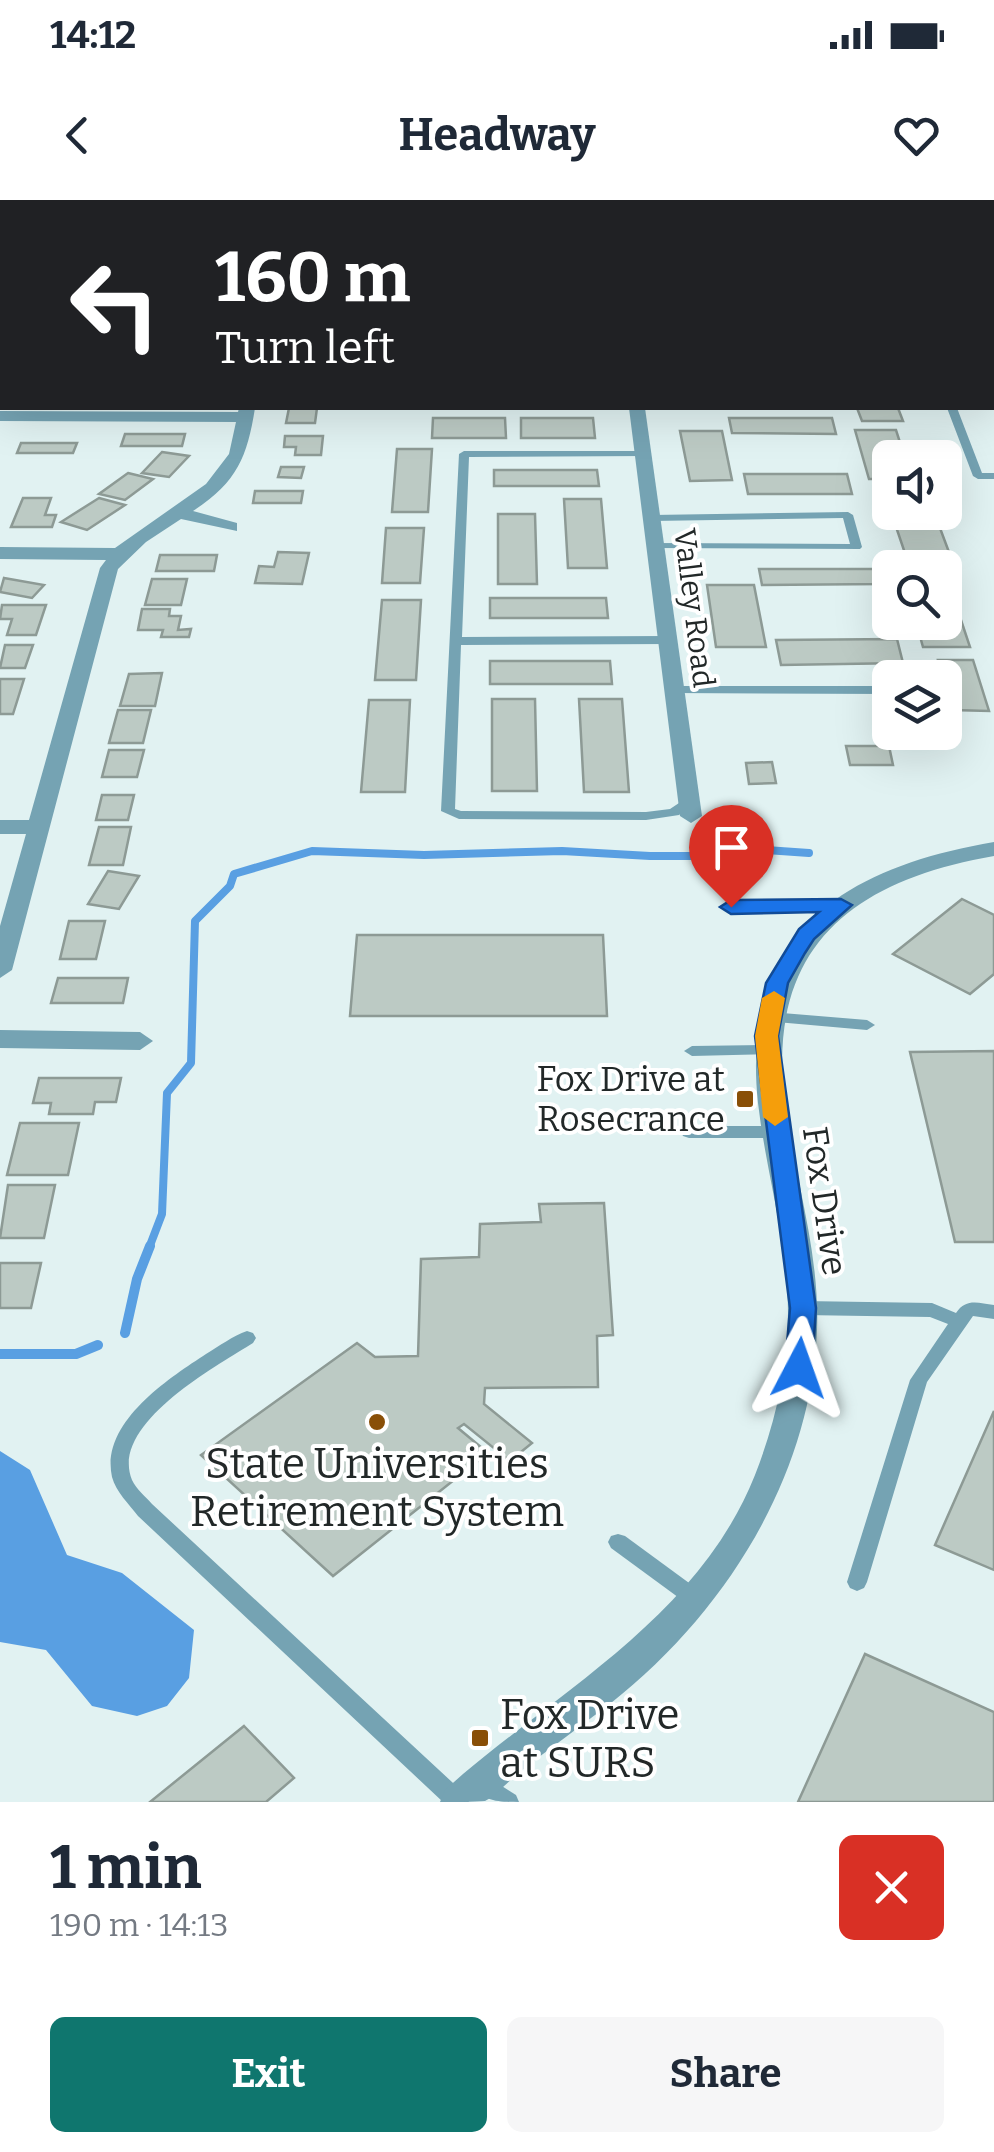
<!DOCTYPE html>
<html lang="en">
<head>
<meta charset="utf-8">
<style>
	:root { --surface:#fff; --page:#f6f6f7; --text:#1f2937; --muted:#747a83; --accent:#0f766e }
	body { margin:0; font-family:Bitter,serif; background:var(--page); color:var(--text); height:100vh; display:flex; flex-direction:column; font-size:38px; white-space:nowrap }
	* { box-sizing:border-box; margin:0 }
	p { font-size:32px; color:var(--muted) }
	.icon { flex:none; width:55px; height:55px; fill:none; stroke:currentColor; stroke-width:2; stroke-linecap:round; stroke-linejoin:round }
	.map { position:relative; height:1602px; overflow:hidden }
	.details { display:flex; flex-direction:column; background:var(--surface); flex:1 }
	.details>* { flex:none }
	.top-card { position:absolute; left:0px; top:0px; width:995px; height:210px; box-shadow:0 10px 40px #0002; background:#202124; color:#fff; overflow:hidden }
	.controls { position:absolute; left:872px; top:240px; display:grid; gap:20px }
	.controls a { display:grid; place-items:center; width:90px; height:90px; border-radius:15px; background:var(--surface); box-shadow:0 10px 40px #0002; font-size:50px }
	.pin { position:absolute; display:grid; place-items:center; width:85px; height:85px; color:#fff; margin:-102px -42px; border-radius:50% 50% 50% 0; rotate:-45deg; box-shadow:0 0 10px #0007 }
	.pin .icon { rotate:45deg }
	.me { position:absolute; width:110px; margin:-55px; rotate:4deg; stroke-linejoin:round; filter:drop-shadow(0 0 8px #0008) }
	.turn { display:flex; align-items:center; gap:35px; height:210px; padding:0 50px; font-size:45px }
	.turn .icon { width:130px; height:130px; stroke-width:2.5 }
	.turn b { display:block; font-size:70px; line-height:85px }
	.round { display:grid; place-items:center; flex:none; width:105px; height:105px; border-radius:15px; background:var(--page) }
	.head { display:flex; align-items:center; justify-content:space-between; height:170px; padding:0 50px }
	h1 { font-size:60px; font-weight:700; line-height:75px }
	.cta { display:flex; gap:20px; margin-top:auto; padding:20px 50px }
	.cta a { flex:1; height:115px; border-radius:15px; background:var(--accent); color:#fff; font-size:40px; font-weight:700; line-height:115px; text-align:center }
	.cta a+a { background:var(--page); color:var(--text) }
	.status { display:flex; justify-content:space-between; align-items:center; height:70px; padding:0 50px; background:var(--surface); direction:ltr }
	.status svg { height:28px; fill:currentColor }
	header { display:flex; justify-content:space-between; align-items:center; height:130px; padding:0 50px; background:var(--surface); font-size:45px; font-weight:700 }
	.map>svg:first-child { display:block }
</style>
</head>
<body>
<div class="status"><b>14:12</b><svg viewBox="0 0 49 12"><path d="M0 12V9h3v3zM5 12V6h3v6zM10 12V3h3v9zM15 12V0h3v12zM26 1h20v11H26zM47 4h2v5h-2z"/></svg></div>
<header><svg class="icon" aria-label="back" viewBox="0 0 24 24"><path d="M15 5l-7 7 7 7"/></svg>Headway<svg class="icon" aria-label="heart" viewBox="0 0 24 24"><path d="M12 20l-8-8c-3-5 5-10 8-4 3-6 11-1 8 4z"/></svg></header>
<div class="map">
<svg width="994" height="1602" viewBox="0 0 994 1602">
	<rect width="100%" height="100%" fill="#e1f2f2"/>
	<!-- green -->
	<path fill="#a4e29f" d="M 107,0 L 687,0 L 688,2 L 106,2 Z"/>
	<!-- water -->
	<path fill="#599fe2" d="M 0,1251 L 30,1270 L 67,1355 L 122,1373 L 194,1430 L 189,1478 L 167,1506 L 137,1516 L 92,1506 L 46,1450 L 0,1442 Z"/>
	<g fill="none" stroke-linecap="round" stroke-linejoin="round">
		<!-- stream-far1 -->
		<path stroke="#599fe2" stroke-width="8" d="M 149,1048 L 162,1014 L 167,893 L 191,863 L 195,721 L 230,686 L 234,674 L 312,651 L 424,655 L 562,651 L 650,656 L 735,656 L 766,650 L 809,653"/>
		<!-- stream -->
		<g stroke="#599fe2" stroke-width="10">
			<path d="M 125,1133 L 137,1079 L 150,1046"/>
			<path d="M 0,1154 L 76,1154 L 98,1145"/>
		</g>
	</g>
	<!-- building -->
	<g fill="#bccac4" stroke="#8d9a95" stroke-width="2.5">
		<path d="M 850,0 L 944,0 L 945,2 L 851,2 Z"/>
		<path d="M 289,208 L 317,208 L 315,223 L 286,223 Z"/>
		<path d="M 857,208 L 898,208 L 903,221 L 862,221 Z"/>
		<path d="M 433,218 L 505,218 L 506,238 L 432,238 Z"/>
		<path d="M 521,218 L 593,218 L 595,238 L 521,238 Z"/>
		<path d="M 729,218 L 832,218 L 836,234 L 732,233 Z"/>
		<path d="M 855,230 L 896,230 L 905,258 L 890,258 L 890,279 L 869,279 Z"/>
		<path d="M 680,231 L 722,231 L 732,280 L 690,281 Z"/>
		<path d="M 125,234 L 185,234 L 182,246 L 121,246 Z"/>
		<path d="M 285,236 L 323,236 L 321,255 L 295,255 L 296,247 L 284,247 Z"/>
		<path d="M 21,243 L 77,243 L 73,253 L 17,253 Z"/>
		<path d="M 397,249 L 432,249 L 428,312 L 392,312 Z"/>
		<path d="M 162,252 L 189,256 L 169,277 L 142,273 Z"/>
		<path d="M 281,267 L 304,267 L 301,278 L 278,277 Z"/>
		<path d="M 494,270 L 597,270 L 599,286 L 494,286 Z"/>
		<path d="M 128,273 L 153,279 L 125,300 L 99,294 Z"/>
		<path d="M 744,274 L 847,274 L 852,294 L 748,294 Z"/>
		<path d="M 255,291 L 303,291 L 301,303 L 253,303 Z"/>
		<path d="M 23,298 L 51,298 L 45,315 L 56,315 L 52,327 L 11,327 Z"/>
		<path d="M 99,298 L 125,305 L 87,330 L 61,322 Z"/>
		<path d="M 564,299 L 601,299 L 607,368 L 568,368 Z"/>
		<path d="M 891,312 L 934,312 L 956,371 L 910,368 Z"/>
		<path d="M 498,314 L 535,314 L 537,384 L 498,384 Z"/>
		<path d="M 386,328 L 424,328 L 420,383 L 382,383 Z"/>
		<path d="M 278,352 L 309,353 L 302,384 L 255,383 L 259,366 L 274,367 Z"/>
		<path d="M 160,355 L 217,355 L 214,371 L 156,371 Z"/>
		<path d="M 759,369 L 878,369 L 882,384 L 762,385 Z"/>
		<path d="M 4,378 L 44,385 L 32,398 L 0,392 Z"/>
		<path d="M 152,379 L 187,379 L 181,405 L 145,405 Z"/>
		<path d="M 945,384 L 949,384 L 970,447 L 923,447 L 916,422 L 945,422 Z"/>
		<path d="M 707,385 L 754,385 L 766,447 L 716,447 Z"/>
		<path d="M 490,398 L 606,398 L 608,418 L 490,418 Z"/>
		<path d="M 382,400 L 421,400 L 416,480 L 375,480 Z"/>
		<path d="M 2,405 L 46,405 L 36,435 L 7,435 L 12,419 L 0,419 Z"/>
		<path d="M 142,409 L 170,409 L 169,416 L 181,416 L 178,430 L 191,429 L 189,437 L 161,437 L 163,430 L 138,430 Z"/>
		<path d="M 897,439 L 903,463 L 781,465 L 776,440 Z"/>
		<path d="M 5,445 L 33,445 L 25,468 L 0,468 Z"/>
		<path d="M 938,460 L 973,460 L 989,511 L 952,510 Z"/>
		<path d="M 490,461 L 610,461 L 612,484 L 490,484 Z"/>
		<path d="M 162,473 L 155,506 L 120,506 L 129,474 Z"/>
		<path d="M 0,479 L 24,479 L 13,514 L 0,514 Z"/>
		<path d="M 492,499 L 535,499 L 537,591 L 492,591 Z"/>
		<path d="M 579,499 L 622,499 L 629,592 L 584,592 Z"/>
		<path d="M 369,500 L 410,500 L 405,592 L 361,592 Z"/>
		<path d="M 118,510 L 151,510 L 143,543 L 109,543 Z"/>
		<path d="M 846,546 L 889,546 L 893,565 L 850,565 Z"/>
		<path d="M 109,550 L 144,550 L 137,577 L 102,577 Z"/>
		<path d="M 772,562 L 776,583 L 749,584 L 746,563 Z"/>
		<path d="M 102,595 L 134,595 L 128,620 L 96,620 Z"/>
		<path d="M 99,627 L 131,627 L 123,665 L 89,665 Z"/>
		<path d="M 108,671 L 139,676 L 119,709 L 88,704 Z"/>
		<path d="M 962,699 L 994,715 L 994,774 L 970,794 L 893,754 Z"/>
		<path d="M 69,721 L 105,721 L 96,759 L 60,759 Z"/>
		<path d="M 357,735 L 603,735 L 607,816 L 350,816 Z"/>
		<path d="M 58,778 L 128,778 L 123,803 L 51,803 Z"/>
		<path d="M 994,851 L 994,1042 L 955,1042 L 910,852 Z"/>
		<path d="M 39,878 L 121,878 L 116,902 L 95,902 L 93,914 L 49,914 L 51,903 L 33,903 Z"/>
		<path d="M 20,923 L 79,923 L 68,975 L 7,975 Z"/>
		<path d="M 8,985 L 55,985 L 44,1038 L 0,1038 Z"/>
		<path d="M 604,1003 L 613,1135 L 597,1136 L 598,1187 L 485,1188 L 484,1204 L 532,1243 L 510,1261 L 464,1224 L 458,1228 L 488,1253 L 333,1376 L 201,1255 L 357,1143 L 375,1157 L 418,1156 L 421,1059 L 479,1057 L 480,1024 L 541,1022 L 539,1004 Z"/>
		<path d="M 0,1063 L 41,1063 L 31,1108 L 0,1108 Z"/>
		<path d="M 994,1211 L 994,1370 L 935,1345 Z"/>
		<path d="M 865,1454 L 994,1512 L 994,1602 L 798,1602 Z"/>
		<path d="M 244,1526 L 294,1578 L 266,1602 L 150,1602 Z"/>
	</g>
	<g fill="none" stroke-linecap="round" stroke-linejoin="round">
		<!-- service -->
		<g fill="#75a3b3" fill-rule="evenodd">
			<path d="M 843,0 L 851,0 L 852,2 L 844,2 Z"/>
			<path d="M 964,0 L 972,0 L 973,2 L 965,2 Z"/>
			<path d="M 992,116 L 994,117 L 994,125 L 992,124 Z"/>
			<rect x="992" y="142" width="2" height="6"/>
			<path d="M 947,208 L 957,208 L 982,273 L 994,273 L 994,279 L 978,279 L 973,276 Z"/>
			<path d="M 643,251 L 647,252 L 647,256 L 469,257 L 462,437 L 668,436 L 674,440 L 668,444 L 461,445 L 455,609 L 461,611 L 646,612 L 670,609 L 688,597 L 695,601 L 679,615 L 646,620 L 459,619 L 441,611 L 459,254 L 464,251 Z"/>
			<path d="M 848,312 L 853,315 L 862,347 L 860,349 L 656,348 L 650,345 L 652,343 L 850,344 L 843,318 L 652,321 L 647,318 L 652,315 Z"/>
			<path d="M 675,486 L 890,486 L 890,494 L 671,493 L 671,487 Z"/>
			<path d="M 841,701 L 846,702 L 848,705 L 846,708 L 731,711 L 724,707 L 731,703 Z"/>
			<path d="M 770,812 L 867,820 L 875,825 L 867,830 L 765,821 L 762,817 Z"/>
			<path d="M 768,845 L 773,846 L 776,850 L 773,854 L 692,856 L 684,851 L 692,846 Z"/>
			<path d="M 689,926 L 777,926 L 783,928 L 785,932 L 783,936 L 777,938 L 689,938 L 683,936 L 681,932 L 683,928 Z"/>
			<path d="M 803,1101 L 932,1103 L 956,1113 C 966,1098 978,1103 994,1105 L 994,1119 L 973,1116 L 927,1182 L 867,1382 L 864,1388 L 857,1391 L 850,1388 L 847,1382 L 910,1180 L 948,1124 L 930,1117 L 803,1115 L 797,1113 L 794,1108 L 797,1103 Z"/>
			<path d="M 247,1131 L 253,1133 L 256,1138 L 253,1143 C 217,1166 109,1224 132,1280 C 136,1289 146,1297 152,1304 L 466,1595 L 469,1602 L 443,1602 L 138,1316 C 129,1304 116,1292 112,1277 C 100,1223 168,1179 206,1154 C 219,1146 233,1136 247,1131 Z"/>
			<path d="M 618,1334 L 625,1336 L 700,1391 L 703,1397 L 700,1403 L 693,1406 L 686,1403 L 611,1348 L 608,1342 L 611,1336 Z"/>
			<path d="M 483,1574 L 516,1595 L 519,1602 C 500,1602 481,1602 472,1584 L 475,1577 Z"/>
		</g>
		<!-- minor -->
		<g fill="#75a3b3" fill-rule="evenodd">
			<path d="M 699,0 L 713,0 L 714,2 L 700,2 Z"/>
			<path d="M 239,208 L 255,208 C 247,258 237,282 193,311 L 237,323 L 237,331 L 181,319 L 146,342 L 118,369 L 12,770 L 0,778 L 0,726 L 26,634 L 0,634 L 0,620 L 29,620 L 100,368 L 106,360 L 0,359 L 0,347 L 115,348 L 206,284 L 229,254 L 236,222 L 0,221 L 0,211 L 238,212 Z"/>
			<path d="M 629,208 L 645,208 L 702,616 L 691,623 L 680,616 Z"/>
			<path d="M 0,830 L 140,832 L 153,841 L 140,850 L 0,848 Z"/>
		</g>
		<!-- tertiary -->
		<path fill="#75a3b3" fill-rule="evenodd" d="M 994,642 L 994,656 C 850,681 765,749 785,905 C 795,979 820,1053 817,1130 C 811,1277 725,1413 611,1503 C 581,1526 550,1548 520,1572 C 509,1580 497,1595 485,1601 C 474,1602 452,1602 440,1602 L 445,1590 L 463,1574 C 569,1485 701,1411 755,1275 C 775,1224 788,1168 788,1113 C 788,1042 766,973 758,903 C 740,734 842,668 994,642 Z"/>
		<!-- secondary -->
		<g fill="#307d96" fill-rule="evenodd">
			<rect x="0" y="66" width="2" height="8"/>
			<rect x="992" y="69" width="2" height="8"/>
		</g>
	</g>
	<!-- route -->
	<path fill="#1a73e8" stroke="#114b97" stroke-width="2.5" d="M 841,699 L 852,705 L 814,739 L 805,753 L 788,783 L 778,836 L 816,1108 L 812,1168 L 808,1176 L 799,1179 L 789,1176 L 785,1168 L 790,1108 L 755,836 L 766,783 L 799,729 L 819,712 L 731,714 L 720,707 L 731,700 Z"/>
	<!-- slow -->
	<path fill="#f59e0b" d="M 774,791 L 785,798 L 778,836 L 788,917 L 775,926 L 763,917 L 755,836 L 762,798 Z"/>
	<!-- markers -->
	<g fill="#894f07" stroke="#fff" stroke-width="4">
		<rect x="735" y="889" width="20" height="20" rx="5"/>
		<circle cx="377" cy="1222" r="10"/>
		<rect x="470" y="1528" width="20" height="20" rx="5"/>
	</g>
	<g text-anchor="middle" stroke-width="8" stroke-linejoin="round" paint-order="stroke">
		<!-- far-street labels -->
		<g font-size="30" fill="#222828" stroke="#fff">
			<text transform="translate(694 408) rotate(83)" y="10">Valley Road</text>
		</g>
		<!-- poi labels -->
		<g font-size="35" fill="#222828" stroke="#fff" text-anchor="end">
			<text x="725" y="891">Fox Drive at<tspan x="725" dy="40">Rosecrance</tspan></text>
		</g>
		<!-- street labels -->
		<g font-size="35" fill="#222828" stroke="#fff">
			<text transform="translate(825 1001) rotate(82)" y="12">Fox Drive</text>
		</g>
		<!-- near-poi labels -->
		<g font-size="42" fill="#222828" stroke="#fff">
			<text x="377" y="1278">State Universities<tspan x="377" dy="48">Retirement System</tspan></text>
			<text x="500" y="1529" text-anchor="start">Fox Drive<tspan x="500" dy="48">at SURS</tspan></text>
		</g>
	</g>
</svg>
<div class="controls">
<a><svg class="icon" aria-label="sound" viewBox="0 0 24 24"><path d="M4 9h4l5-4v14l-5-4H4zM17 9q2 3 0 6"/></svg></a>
<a><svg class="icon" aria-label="search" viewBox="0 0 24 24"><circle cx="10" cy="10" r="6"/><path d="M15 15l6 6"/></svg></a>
<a><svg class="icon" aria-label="layers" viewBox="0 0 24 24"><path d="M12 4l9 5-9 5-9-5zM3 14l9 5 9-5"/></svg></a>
</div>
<div class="pin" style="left:731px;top:707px;background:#d93025"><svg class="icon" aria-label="arrive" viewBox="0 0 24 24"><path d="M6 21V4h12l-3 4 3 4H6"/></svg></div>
<svg class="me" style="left:799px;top:1168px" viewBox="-20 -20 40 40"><path d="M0-17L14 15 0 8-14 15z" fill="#1a73e8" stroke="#fff" stroke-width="4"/></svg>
<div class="top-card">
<div class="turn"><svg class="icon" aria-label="left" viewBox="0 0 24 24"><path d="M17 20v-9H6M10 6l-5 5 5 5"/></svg><div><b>160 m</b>Turn left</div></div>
</div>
</div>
<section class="details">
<div class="head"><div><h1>1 min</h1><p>190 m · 14:13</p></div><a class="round" style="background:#d93025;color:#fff"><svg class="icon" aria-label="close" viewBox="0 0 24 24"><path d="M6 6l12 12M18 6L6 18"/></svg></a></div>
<div class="cta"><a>Exit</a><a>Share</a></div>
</section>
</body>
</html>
